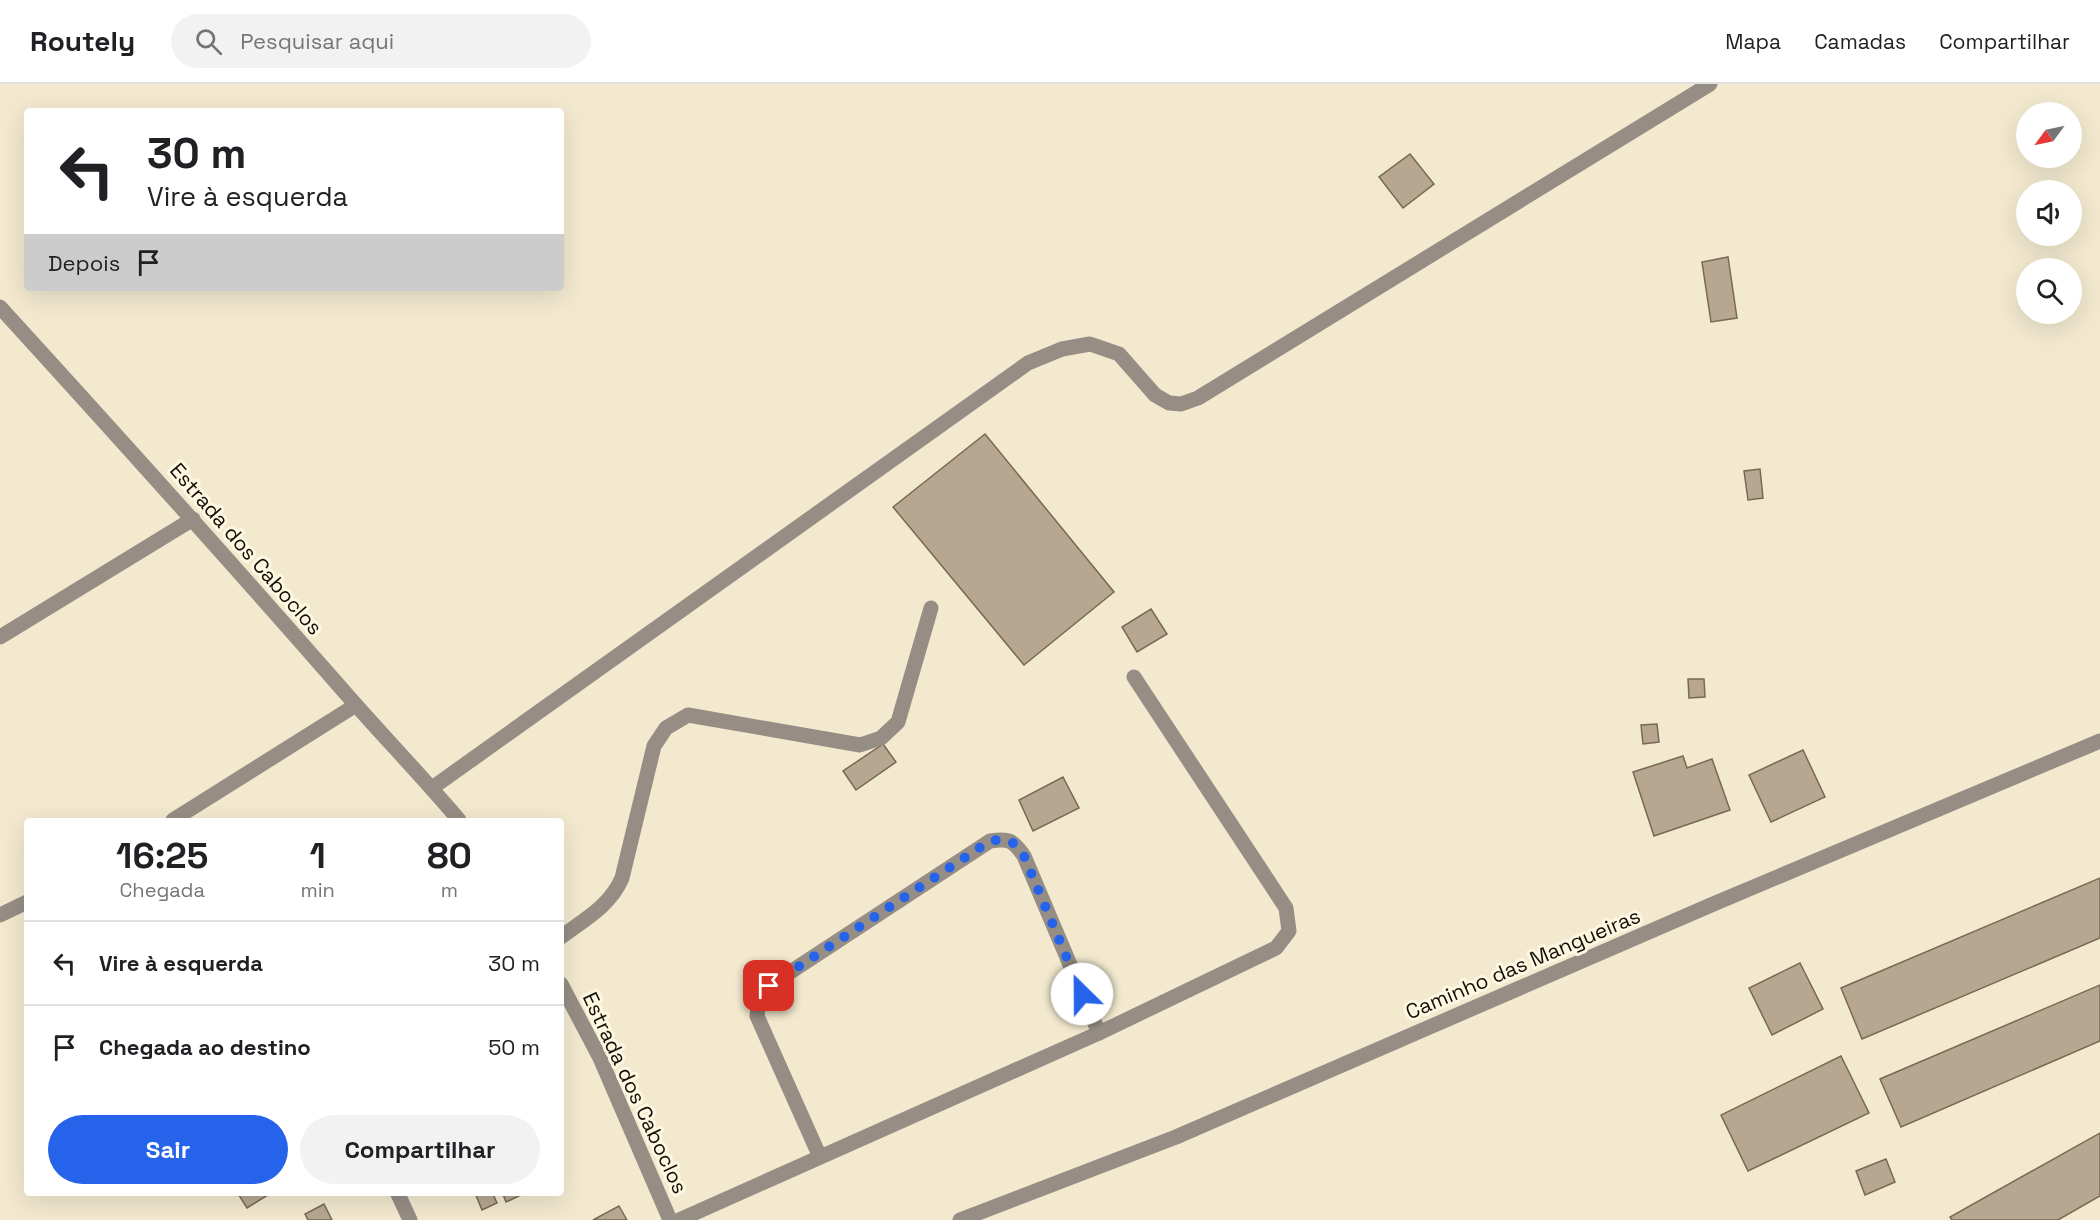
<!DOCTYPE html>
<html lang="pt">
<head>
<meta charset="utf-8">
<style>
	:root { --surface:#fff; --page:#f2f2f2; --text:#202124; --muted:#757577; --line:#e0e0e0; --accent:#2563eb }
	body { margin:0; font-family:"Space Grotesk",sans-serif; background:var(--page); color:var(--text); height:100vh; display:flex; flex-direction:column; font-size:22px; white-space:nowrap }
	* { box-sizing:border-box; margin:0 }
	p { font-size:20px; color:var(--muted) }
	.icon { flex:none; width:33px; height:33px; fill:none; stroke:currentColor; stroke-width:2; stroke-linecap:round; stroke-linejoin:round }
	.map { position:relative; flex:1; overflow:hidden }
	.drawer { position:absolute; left:24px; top:734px; width:540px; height:378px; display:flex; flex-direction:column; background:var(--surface); border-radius:6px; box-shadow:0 6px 24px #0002 }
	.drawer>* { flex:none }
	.banner { position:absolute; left:24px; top:24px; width:540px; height:183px; border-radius:6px; box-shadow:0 6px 24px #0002; background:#fff; color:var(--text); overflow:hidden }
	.needle { width:39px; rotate:237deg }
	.buttons { position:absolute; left:2016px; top:18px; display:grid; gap:12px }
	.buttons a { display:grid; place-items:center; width:66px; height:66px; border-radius:50%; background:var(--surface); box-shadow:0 6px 24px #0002; font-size:30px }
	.pin { position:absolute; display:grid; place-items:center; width:51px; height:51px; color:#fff; margin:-26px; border-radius:12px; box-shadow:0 3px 9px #0006 }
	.me { position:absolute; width:66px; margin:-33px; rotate:337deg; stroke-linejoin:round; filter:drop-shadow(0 0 4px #0008) }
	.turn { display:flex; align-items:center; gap:21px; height:126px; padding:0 24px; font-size:27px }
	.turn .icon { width:78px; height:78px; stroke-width:2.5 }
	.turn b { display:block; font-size:42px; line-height:51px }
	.then { display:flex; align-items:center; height:57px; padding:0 24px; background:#0003; gap:12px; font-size:22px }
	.eta { display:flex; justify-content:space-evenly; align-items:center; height:102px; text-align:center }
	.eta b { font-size:36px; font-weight:800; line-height:42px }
	.button { display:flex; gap:12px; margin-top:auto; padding:12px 24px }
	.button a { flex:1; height:69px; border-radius:36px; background:var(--accent); color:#fff; font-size:24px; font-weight:800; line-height:69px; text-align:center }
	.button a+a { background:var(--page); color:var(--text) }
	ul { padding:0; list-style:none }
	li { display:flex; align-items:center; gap:18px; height:84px; padding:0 24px; border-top:2px solid var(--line) }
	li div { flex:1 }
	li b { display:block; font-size:22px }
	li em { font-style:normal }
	header { display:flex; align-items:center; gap:36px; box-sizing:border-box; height:84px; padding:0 30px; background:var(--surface); border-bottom:2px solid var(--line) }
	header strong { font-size:28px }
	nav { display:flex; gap:33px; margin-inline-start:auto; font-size:21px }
	.search { width:420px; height:54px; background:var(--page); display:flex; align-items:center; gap:15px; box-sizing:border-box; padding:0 21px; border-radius:33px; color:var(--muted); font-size:22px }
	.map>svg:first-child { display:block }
</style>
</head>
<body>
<header>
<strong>Routely</strong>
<div class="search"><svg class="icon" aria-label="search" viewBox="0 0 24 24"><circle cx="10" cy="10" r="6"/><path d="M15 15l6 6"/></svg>Pesquisar aqui</div>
<nav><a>Mapa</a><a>Camadas</a><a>Compartilhar</a></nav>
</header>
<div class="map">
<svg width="2100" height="1136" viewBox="0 0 2100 1136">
	<rect width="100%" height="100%" fill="#f2e9cf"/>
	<!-- building -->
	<g fill="#b7a791" stroke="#776954" stroke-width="1.5">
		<path d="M 1410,70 L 1434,100 L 1403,124 L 1379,93 Z"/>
		<path d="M 1728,173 L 1737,234 L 1711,238 L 1702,178 Z"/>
		<path d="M 985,350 L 1114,508 L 1024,581 L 893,423 Z"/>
		<path d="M 1760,385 L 1763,414 L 1748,416 L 1744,387 Z"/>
		<path d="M 1151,525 L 1167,550 L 1137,568 L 1122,543 Z"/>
		<path d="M 1688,595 L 1704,595 L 1705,613 L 1689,614 Z"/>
		<path d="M 1657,640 L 1659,658 L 1643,660 L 1641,641 Z"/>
		<path d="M 883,660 L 896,678 L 856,706 L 843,687 Z"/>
		<path d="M 1803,666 L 1825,713 L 1771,738 L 1749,691 Z"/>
		<path d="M 1683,672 L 1687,684 L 1712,675 L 1730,726 L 1654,752 L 1633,688 Z"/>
		<path d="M 1063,693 L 1079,724 L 1033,747 L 1019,716 Z"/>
		<path d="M 2100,794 L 2100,854 L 1862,955 L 1841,904 Z"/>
		<path d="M 1800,879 L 1823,925 L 1772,951 L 1749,904 Z"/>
		<path d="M 2100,901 L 2100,957 L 1901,1043 L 1880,995 Z"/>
		<path d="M 1841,972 L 1869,1029 L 1748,1087 L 1721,1031 Z"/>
		<path d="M 2100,1049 L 2100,1112 L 2058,1136 L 1952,1136 L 1950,1133 Z"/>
		<path d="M 1886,1075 L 1895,1098 L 1865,1111 L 1856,1087 Z"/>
		<path d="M 237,1108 L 267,1108 L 268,1111 L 247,1124 Z"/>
		<path d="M 492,1108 L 497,1119 L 482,1126 L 475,1109 Z"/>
		<path d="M 502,1108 L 527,1108 L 506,1118 Z"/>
		<path d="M 324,1120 L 332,1136 L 308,1136 L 305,1130 Z"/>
		<path d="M 619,1122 L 627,1136 L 593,1136 Z"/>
	</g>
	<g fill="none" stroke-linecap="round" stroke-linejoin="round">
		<!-- minor -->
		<g stroke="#968e85" stroke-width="15">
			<path d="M 0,223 C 115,349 229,476 341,604 C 380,649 421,691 459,736"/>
			<path d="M 0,553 L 193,435"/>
			<path d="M 432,704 L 1028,279 L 1062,265 L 1090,260 L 1119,270 L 1155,311 L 1169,319 L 1181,320 L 1198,314 L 1710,0"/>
			<path d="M 173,736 L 356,621"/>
			<path d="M 0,831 L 27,818"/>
			<path d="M 561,853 C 585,835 610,822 622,794 L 654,662 L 666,644 L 688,631 L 860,661 L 881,654 L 898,638 L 931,524"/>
			<path d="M 561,900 L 600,974 L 670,1136"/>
			<path d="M 820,1073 L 757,932 L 759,917 L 769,902 L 990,757 C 1009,754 1013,756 1024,772 L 1099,949"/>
			<path d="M 397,1108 L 410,1136"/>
			<path d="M 679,1136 L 1099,949 L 1276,864 L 1289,847 L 1286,824 L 1134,593"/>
			<path d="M 960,1136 L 1176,1053 L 1711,821 L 2100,657"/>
		</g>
	</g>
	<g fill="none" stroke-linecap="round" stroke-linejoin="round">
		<!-- route -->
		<path stroke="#2563eb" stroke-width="10" stroke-dasharray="0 18" d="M 769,902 L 990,757 C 1009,754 1013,756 1024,772 L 1082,910"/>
	</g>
	<g text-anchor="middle" stroke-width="6" stroke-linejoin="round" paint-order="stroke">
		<!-- street labels -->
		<g font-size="21" fill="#120f06" stroke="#fef7e1">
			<text transform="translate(246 465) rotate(49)" y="7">Estrada dos Caboclos</text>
			<text transform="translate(1523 880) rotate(-23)" y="7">Caminho das Mangueiras</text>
			<text transform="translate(635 1009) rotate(65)" y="7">Estrada dos Caboclos</text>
		</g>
	</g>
</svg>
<div class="buttons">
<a><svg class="needle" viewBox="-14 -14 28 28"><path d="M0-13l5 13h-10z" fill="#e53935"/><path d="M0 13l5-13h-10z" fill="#757577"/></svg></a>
<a><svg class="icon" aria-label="sound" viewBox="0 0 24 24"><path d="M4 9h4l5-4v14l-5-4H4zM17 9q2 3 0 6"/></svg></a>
<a><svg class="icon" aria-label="search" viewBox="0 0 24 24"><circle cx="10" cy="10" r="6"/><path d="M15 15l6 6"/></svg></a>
</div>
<div class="pin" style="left:769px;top:902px;background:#d93025"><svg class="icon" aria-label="arrive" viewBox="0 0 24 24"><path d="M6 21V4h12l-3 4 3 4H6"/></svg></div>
<svg class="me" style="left:1082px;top:910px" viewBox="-20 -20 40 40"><circle r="19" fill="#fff"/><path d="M0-13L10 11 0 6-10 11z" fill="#2563eb"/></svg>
<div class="banner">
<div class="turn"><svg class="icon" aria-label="left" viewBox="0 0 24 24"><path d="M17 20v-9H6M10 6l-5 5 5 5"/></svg><div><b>30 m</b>Vire à esquerda</div></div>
<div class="then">Depois<svg class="icon" aria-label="arrive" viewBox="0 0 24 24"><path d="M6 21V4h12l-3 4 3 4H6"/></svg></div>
</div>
<section class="drawer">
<div class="eta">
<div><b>16:25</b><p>Chegada</p></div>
<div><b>1</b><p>min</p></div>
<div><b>80</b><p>m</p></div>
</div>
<ul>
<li><svg class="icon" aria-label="left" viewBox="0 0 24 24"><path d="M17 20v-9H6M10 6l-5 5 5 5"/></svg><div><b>Vire à esquerda</b></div><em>30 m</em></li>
<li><svg class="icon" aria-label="arrive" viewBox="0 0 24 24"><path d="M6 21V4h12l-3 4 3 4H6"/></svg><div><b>Chegada ao destino</b></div><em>50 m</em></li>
</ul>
<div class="button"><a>Sair</a><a>Compartilhar</a></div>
</section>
</div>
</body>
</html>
